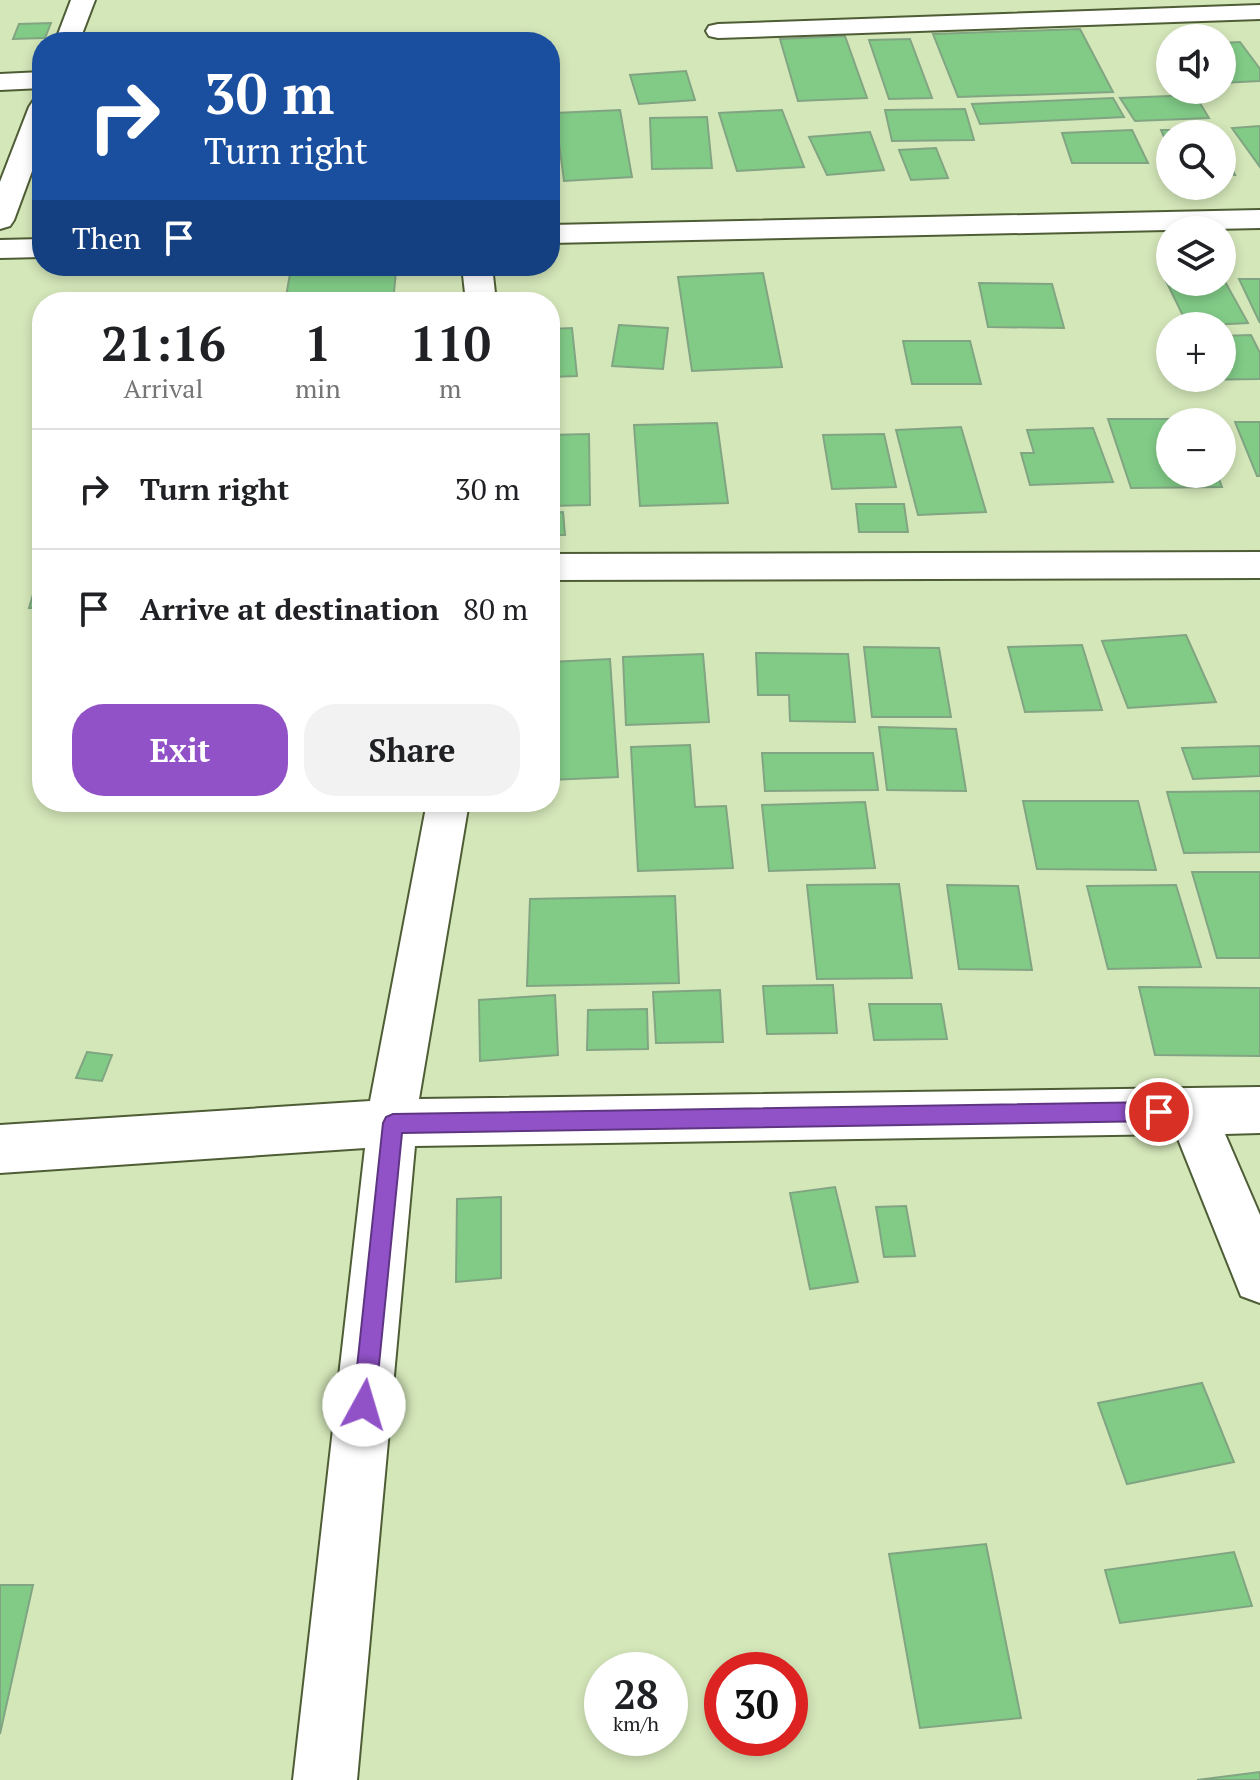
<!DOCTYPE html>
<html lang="en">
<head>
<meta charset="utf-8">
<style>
	:root { --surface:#fff; --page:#f2f2f2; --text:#202124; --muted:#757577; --line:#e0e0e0; --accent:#9152c8 }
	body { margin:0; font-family:"PT Serif",serif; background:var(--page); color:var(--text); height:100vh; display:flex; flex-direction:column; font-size:30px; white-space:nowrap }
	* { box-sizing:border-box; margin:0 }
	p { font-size:26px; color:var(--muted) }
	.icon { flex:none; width:44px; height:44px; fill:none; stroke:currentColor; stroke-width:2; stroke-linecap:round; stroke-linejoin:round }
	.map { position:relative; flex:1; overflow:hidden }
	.panel { position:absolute; left:32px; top:292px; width:528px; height:520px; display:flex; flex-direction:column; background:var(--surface); border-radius:32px; box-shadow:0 4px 12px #0003 }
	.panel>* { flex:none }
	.hud { position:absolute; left:32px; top:32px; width:528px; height:244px; border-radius:32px; box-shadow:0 4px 12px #0003; background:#1a4fa0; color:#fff; overflow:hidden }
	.fabs { position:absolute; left:1156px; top:24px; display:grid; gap:16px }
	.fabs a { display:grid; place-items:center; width:80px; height:80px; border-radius:50%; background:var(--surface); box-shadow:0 4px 12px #0003; font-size:40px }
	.speed { position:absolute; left:584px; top:1652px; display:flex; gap:16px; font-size:40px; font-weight:700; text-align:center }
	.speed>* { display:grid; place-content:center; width:104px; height:104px; border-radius:50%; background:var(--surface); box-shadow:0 4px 12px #0003; line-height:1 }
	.speed small { font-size:20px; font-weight:400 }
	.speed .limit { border:12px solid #d22; background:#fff; color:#111 }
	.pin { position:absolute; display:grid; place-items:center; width:68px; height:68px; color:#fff; margin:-34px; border:4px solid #fff; border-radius:50%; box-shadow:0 2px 8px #0007 }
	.me { position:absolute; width:88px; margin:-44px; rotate:6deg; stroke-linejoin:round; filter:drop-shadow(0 0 6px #0008) }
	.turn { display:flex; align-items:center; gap:28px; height:168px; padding:0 40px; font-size:36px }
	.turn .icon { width:104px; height:104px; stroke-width:2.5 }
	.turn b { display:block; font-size:56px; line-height:68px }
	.then { display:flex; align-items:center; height:76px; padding:0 40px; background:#0003; gap:16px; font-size:30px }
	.eta { display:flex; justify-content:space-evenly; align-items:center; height:136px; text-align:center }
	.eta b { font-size:48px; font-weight:600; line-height:56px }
	.cta { display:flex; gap:16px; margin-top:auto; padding:16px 40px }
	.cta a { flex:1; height:92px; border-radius:32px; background:var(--accent); color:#fff; font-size:32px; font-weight:600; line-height:92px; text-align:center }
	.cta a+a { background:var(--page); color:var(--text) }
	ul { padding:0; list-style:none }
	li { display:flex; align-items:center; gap:24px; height:120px; padding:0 40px; border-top:2px solid var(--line) }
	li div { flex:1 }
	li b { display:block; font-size:30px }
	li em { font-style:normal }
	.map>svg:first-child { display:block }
</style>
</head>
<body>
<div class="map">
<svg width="1260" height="1780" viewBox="0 0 1260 1780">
	<rect width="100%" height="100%" fill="#d4e7b9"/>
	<!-- building -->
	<g fill="#82cb87" stroke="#81a582" stroke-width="2">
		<path d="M 51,23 L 45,38 L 13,39 L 19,24 Z"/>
		<path d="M 1080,29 L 1113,92 L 958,97 L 933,34 Z"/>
		<path d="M 845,36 L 867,98 L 798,101 L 780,39 Z"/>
		<path d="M 910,39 L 932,98 L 889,99 L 869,40 Z"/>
		<path d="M 1240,42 L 1260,69 L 1260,81 L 1222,83 L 1222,43 Z"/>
		<path d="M 686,71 L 695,100 L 639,104 L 630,75 Z"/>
		<path d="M 1195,95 L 1209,118 L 1135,121 L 1120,98 Z"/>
		<path d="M 1113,98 L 1124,117 L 980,124 L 972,104 Z"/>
		<path d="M 965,109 L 974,140 L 892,141 L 885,110 Z"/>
		<path d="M 620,110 L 632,177 L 564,181 L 555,113 Z"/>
		<path d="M 782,110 L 804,167 L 737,171 L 719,113 Z"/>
		<path d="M 707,117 L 712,168 L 652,169 L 650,118 Z"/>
		<path d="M 1260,126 L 1260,167 L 1232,128 Z"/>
		<path d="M 1132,130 L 1148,163 L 1072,163 L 1062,133 Z"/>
		<path d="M 1161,130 L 1213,130 L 1215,134 L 1170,134 L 1170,150 Z"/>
		<path d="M 870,132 L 884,170 L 827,175 L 809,137 Z"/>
		<path d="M 936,148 L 948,178 L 911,180 L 899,150 Z"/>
		<path d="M 1222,148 L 1235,175 L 1222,175 Z"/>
		<path d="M 396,272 L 393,302 L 285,302 L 290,274 Z"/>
		<path d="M 763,273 L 782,367 L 692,371 L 678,277 Z"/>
		<path d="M 1223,278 L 1248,323 L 1188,326 L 1166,281 L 1222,282 Z"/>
		<path d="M 1239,279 L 1260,279 L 1260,323 Z"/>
		<path d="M 979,283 L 1052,284 L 1064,328 L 988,327 Z"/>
		<path d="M 619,325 L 668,328 L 663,369 L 612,366 Z"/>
		<path d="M 572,328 L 577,376 L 550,377 L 550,329 Z"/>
		<path d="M 1251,335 L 1260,353 L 1260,379 L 1192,380 L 1191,378 L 1222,378 L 1222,336 Z"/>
		<path d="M 903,341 L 970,341 L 981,384 L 912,384 Z"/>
		<path d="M 1108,419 L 1196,419 L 1198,422 L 1170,422 L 1170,474 L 1217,474 L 1222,487 L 1131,488 Z"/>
		<path d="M 1235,422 L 1260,422 L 1260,476 L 1257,476 Z"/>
		<path d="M 717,423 L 728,503 L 640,506 L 634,425 Z"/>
		<path d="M 961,427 L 986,512 L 918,515 L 896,430 Z"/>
		<path d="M 1093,428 L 1113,482 L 1030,485 L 1021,453 L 1034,453 L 1027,430 Z"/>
		<path d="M 589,434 L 590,505 L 550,506 L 550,435 Z"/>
		<path d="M 884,434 L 896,487 L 832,489 L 823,435 Z"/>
		<path d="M 856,504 L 904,504 L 908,532 L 859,532 Z"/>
		<path d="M 563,512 L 565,535 L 550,535 L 550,513 Z"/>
		<path d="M 42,564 L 42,608 L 29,608 Z"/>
		<path d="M 1186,635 L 1216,702 L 1128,708 L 1102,641 Z"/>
		<path d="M 1082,645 L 1102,710 L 1025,712 L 1008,647 Z"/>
		<path d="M 864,647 L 939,648 L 951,717 L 872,717 Z"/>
		<path d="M 756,653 L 848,654 L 855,722 L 790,721 L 789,695 L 758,695 Z"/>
		<path d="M 703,654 L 709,722 L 626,725 L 623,657 Z"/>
		<path d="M 610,659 L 618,777 L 550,780 L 550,662 Z"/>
		<path d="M 879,727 L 956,729 L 966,791 L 887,790 Z"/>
		<path d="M 690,745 L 695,807 L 726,806 L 733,868 L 638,871 L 631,747 Z"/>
		<path d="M 1260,746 L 1260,776 L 1193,779 L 1182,748 Z"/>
		<path d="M 762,753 L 873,753 L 878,790 L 765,791 Z"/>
		<path d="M 1260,791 L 1260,852 L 1184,853 L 1167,792 Z"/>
		<path d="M 1023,801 L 1138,801 L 1156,870 L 1037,869 Z"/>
		<path d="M 865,802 L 875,868 L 769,871 L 762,805 Z"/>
		<path d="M 1192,872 L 1260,872 L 1260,958 L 1217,958 Z"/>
		<path d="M 899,884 L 912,978 L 817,979 L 807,885 Z"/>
		<path d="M 947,885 L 1018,886 L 1032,970 L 959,969 Z"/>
		<path d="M 1176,885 L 1201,967 L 1108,969 L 1087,886 Z"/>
		<path d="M 675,896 L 679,983 L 527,986 L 530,899 Z"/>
		<path d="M 833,985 L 837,1033 L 767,1034 L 763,986 Z"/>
		<path d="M 1139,987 L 1260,988 L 1260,1056 L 1155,1055 Z"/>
		<path d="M 720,990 L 723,1042 L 656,1043 L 653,992 Z"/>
		<path d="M 555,995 L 558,1055 L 480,1061 L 479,1000 Z"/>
		<path d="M 869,1004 L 941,1004 L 947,1039 L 874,1040 Z"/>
		<path d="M 647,1009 L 648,1049 L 587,1050 L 588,1010 Z"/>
		<path d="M 87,1052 L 112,1055 L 102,1081 L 76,1078 Z"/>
		<path d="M 835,1187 L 858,1282 L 810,1289 L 790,1193 Z"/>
		<path d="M 501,1197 L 501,1278 L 456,1282 L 457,1199 Z"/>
		<path d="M 906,1206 L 915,1256 L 884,1257 L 876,1207 Z"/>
		<path d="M 1202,1383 L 1234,1462 L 1127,1484 L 1098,1403 Z"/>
		<path d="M 986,1544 L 1021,1718 L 920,1728 L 889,1554 Z"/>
		<path d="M 1234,1552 L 1252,1606 L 1120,1623 L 1105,1570 Z"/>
		<path d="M 0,1585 L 33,1585 L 0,1734 Z"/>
		<path d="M 1260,1772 L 1260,1780 L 1197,1780 Z"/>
	</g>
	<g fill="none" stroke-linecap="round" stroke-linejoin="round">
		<!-- minor casing -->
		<g stroke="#4e5d35" stroke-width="4">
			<g id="minor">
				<path d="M 71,0 L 95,0 L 79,42 L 55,42 Z"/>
				<path d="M 1260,5 L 1260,19 L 718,38 L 709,36 L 706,31 L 709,26 L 718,24 Z"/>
				<path d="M 42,72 L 42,88 L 0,90 L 0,74 Z"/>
				<path d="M 42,99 L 42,144 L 14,220 L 10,226 L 0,229 L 0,182 L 29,107 L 33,101 Z"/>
				<path d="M 1260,210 L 1260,228 L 550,243 L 550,225 Z"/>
				<path d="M 42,239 L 42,257 L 0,258 L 0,240 Z"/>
				<path d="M 462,266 L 492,266 L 496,302 L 466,302 Z"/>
				<path d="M 1260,552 L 1260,578 L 550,580 L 550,554 Z"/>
				<path d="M 427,802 L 469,802 L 419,1099 L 1260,1087 L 1260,1133 L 1225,1134 L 1260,1215 L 1260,1303 L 1241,1296 L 1176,1134 L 415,1146 L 357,1780 L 293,1780 L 365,1148 L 0,1173 L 0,1125 L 370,1101 Z"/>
			</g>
		</g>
		<!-- minor -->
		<use href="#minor" fill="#fff" fill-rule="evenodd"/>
	</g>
	<!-- route -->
	<path fill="#9152c8" stroke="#5e3582" stroke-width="2" d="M 1159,1102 L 1167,1105 L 1170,1112 L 1167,1118 L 1159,1121 L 402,1133 L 375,1405 L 372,1413 L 364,1416 L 356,1413 L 353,1405 L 383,1123 L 386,1117 L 393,1114 Z"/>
</svg>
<div class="fabs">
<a><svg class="icon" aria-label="sound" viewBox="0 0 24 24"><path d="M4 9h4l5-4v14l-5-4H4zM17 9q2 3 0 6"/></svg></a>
<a><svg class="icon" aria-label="search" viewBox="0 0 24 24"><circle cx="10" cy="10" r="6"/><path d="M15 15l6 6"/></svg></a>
<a><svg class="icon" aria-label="layers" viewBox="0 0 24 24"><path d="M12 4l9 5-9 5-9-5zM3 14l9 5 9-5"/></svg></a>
<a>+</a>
<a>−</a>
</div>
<div class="speed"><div>28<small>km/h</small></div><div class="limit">30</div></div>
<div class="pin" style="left:1159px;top:1112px;background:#d93025"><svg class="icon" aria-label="arrive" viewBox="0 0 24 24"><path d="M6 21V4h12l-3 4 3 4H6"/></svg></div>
<svg class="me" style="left:364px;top:1405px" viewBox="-20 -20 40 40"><circle r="19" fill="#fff"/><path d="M0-13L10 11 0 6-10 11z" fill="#9152c8"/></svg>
<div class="hud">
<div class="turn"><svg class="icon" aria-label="right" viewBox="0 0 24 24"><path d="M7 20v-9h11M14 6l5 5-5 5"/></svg><div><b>30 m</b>Turn right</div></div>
<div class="then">Then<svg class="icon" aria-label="arrive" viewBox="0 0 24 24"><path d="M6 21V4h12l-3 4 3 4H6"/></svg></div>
</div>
<section class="panel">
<div class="eta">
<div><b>21:16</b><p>Arrival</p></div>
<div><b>1</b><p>min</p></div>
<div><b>110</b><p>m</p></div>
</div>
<ul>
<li><svg class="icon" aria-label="right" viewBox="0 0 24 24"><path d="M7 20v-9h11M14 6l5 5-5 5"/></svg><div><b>Turn right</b></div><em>30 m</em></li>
<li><svg class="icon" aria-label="arrive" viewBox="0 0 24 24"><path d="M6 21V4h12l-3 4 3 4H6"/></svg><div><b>Arrive at destination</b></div><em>80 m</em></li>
</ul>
<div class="cta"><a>Exit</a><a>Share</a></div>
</section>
</div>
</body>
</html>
